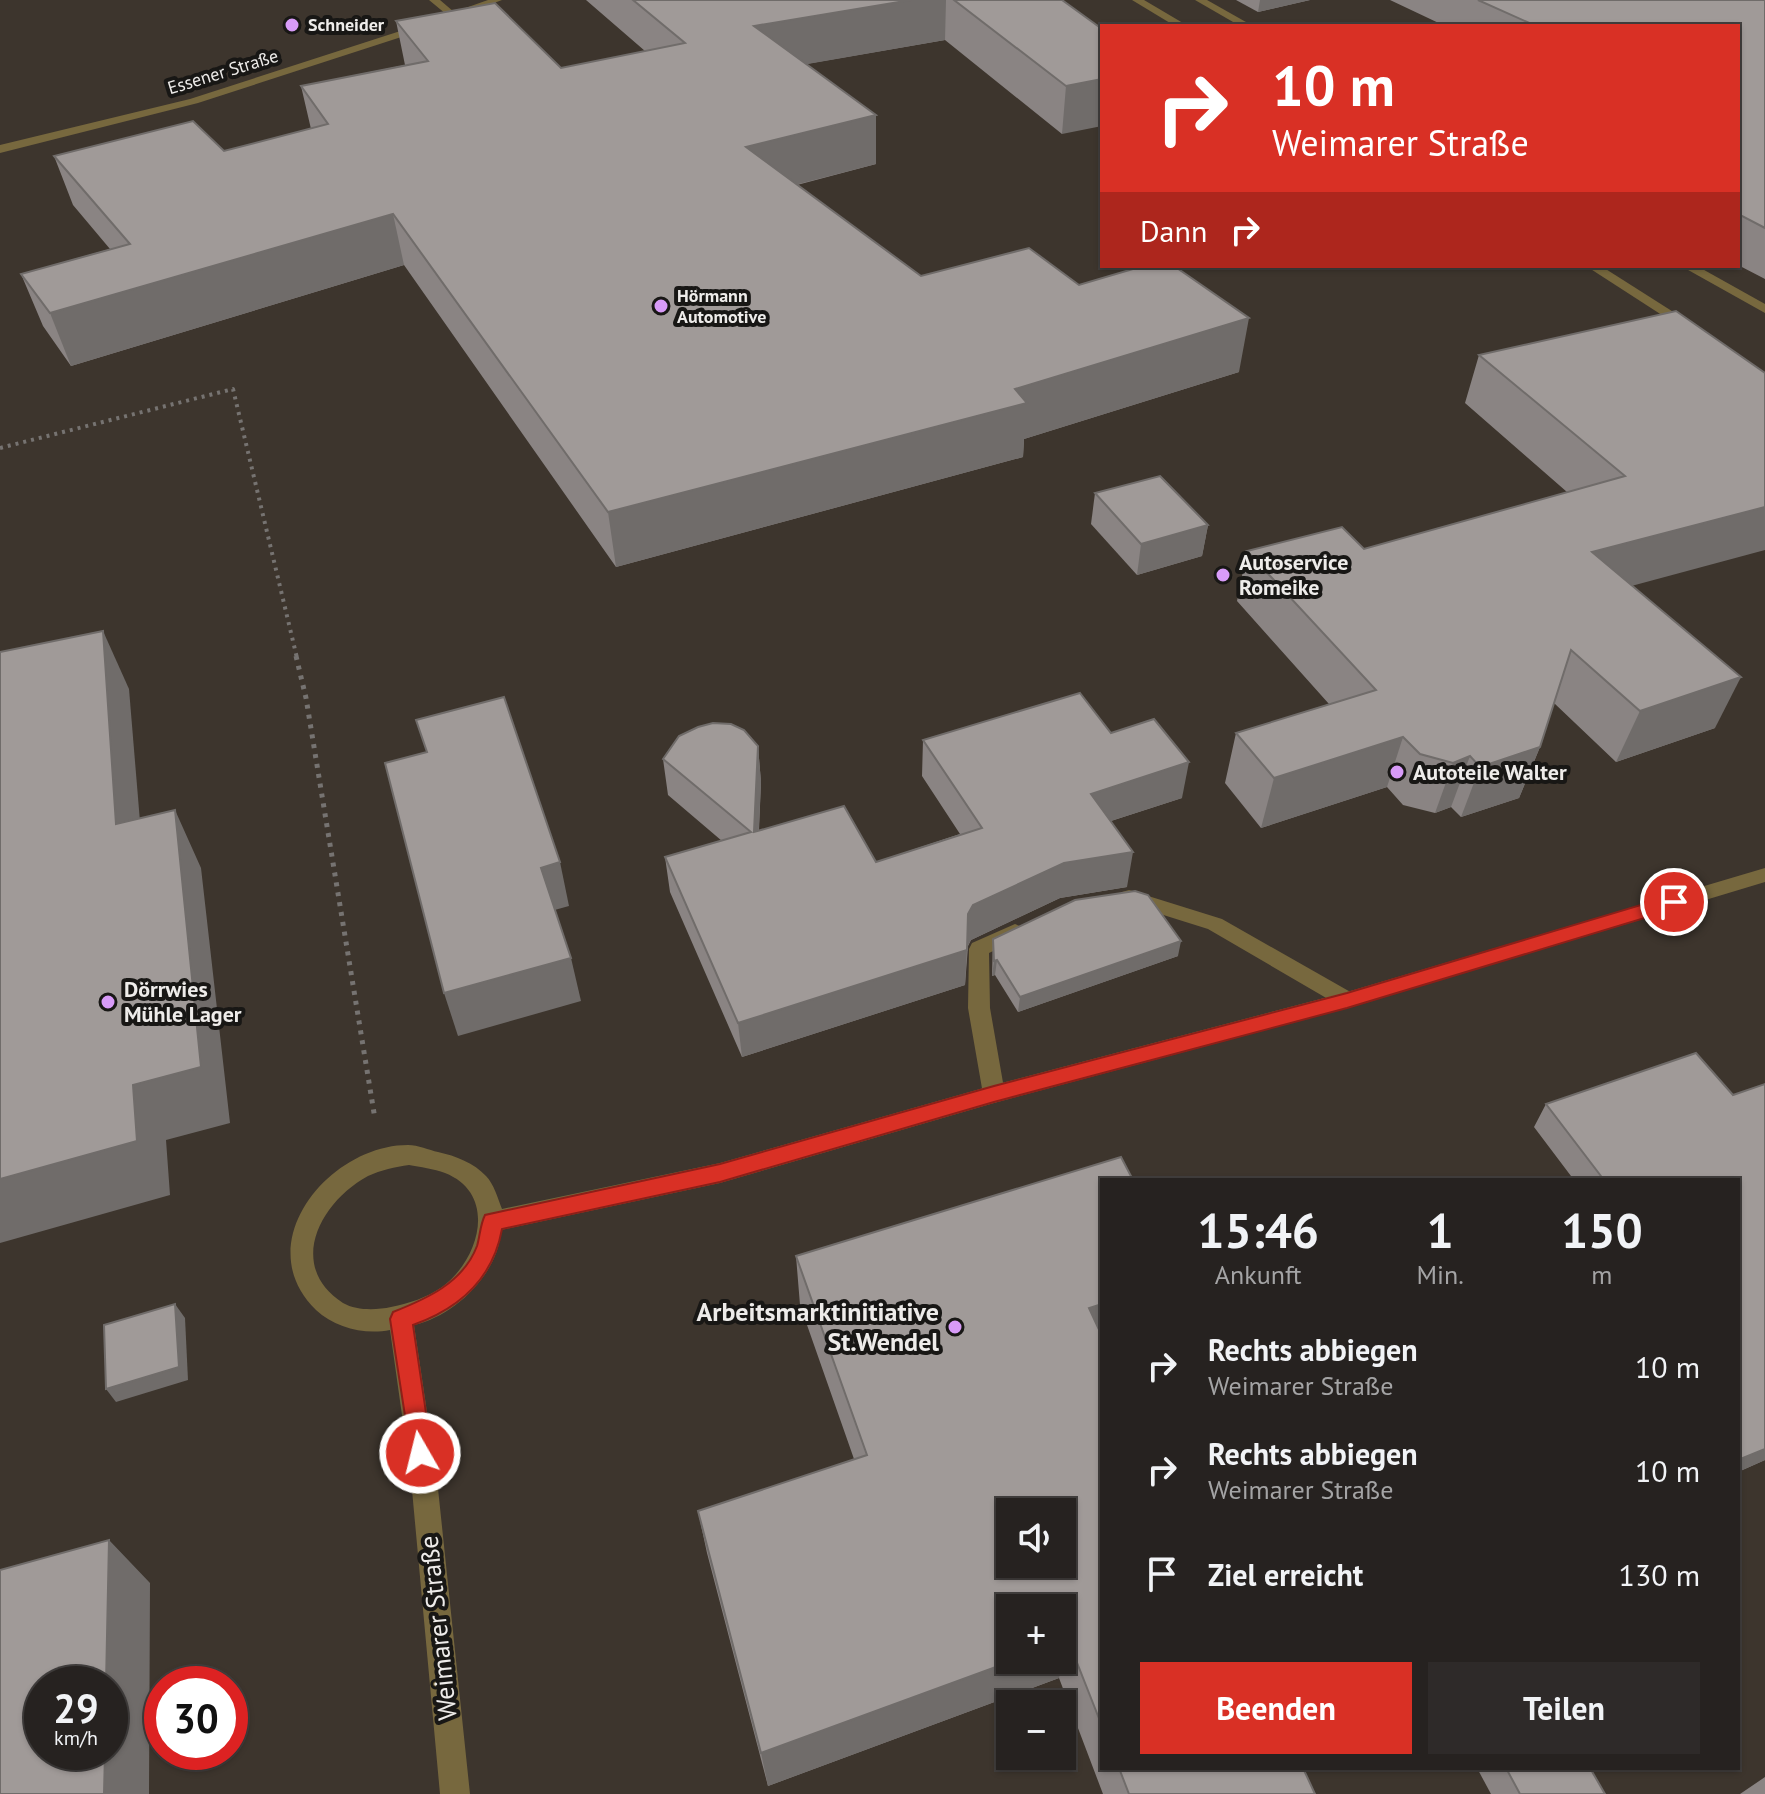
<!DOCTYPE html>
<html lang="de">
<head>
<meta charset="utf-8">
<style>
	:root { --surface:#262220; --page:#2e2a29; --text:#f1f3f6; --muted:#a4a4a5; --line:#423f3e; --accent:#d93025 }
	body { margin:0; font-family:"PT Sans",sans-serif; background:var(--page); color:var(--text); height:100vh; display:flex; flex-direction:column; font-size:30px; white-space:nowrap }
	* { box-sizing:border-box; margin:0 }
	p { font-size:26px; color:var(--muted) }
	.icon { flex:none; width:44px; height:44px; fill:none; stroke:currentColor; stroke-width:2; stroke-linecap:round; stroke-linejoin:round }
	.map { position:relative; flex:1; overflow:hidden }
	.side { position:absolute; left:1100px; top:1178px; width:640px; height:592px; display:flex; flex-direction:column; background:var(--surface); border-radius:0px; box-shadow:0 2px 6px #0004,0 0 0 2px var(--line) }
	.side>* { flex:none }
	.banner { position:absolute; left:1100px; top:24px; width:640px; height:244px; border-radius:0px; box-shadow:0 2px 6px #0004,0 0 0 2px var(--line); background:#d93025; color:#fff; overflow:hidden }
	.tools { position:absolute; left:996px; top:1498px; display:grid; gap:16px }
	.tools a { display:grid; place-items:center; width:80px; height:80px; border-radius:0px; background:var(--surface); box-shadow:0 2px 6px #0004,0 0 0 2px var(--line); font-size:40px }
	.speed { position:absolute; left:24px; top:1666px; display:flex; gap:16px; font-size:40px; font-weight:700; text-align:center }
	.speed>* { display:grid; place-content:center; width:104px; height:104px; border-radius:50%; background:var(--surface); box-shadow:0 2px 6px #0004,0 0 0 2px var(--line); line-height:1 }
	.speed small { font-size:20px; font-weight:400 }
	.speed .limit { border:12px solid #d22; background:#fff; color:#111 }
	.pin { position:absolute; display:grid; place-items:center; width:68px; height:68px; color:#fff; margin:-34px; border:4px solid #fff; border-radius:50%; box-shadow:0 2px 8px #0007 }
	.me { position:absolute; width:88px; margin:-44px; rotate:352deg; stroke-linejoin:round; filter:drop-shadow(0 0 6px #0008) }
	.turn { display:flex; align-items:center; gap:28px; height:168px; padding:0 40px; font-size:36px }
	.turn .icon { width:104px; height:104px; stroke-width:2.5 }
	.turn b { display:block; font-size:56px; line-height:68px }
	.then { display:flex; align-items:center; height:76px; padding:0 40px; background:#0003; gap:16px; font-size:30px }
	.eta { display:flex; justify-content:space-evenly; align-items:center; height:136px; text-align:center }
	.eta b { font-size:48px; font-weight:700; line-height:56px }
	.button { display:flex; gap:16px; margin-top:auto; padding:16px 40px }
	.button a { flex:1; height:92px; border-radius:0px; background:var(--accent); color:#fff; font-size:32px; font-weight:700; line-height:92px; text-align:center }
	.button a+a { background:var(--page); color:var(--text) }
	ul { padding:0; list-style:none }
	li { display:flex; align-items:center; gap:24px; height:104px; padding:0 40px }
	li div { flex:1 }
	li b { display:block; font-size:30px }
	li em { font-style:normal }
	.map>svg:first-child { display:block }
</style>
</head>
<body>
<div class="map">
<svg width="1765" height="1794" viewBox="0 0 1765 1794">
	<rect width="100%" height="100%" fill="#322e2b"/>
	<!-- built -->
	<path fill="#3d352d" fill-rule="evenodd" d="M 0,0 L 1765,0 L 1765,1794 L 0,1794 ZM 1102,26 L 1738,26 L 1738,266 L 1102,266 ZM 1102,1180 L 1738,1180 L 1738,1768 L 1102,1768 ZM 1010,1512 L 1062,1512 L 1062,1564 L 1010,1564 ZM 1010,1608 L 1062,1608 L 1062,1660 L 1010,1660 ZM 42,1684 L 110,1684 L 110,1752 L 42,1752 ZM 162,1684 L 230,1684 L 230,1752 L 162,1752 ZM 1010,1704 L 1062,1704 L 1062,1756 L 1010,1756 Z"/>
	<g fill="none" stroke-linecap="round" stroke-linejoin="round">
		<!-- path-far1 -->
		<path stroke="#767371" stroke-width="4" stroke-dasharray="3 5" stroke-linecap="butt" d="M 0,448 L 233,389 L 297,658"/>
		<!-- path -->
		<path stroke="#767371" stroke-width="5" stroke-dasharray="4 6" stroke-linecap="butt" d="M 296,656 L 306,698 L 375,1119"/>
		<!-- lane -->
		<g fill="#77683e" fill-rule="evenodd">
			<path d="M 1195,0 L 1207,0 L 1253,26 L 1240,26 Z"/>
			<path d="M 1681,266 L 1697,266 L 1765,304 L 1765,313 Z"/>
			<path d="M 1129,890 L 1222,919 L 1354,994 L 1358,1000 L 1354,1006 L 1347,1008 L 1340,1006 L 1208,929 L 1122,902 L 1119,897 L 1122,892 Z"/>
			<path d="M 1015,924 L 1022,927 L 1025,932 L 1022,937 L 989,953 L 990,1008 L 1005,1094 L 1002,1100 L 994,1103 L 986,1100 L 983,1094 L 968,1008 L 969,949 L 972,943 Z"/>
		</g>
		<!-- street -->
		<g fill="#77683e" fill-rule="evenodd">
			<path d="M 429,0 L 440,0 L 454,12 L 488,0 L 502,0 L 452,19 Z"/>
			<path d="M 1132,0 L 1144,0 L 1188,26 L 1175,26 Z"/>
			<path d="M 422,24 L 427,27 L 426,29 L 198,103 L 0,153 L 0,145 L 190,99 Z"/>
			<path d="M 1586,266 L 1601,266 L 1697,327 L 1685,330 Z"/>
			<path d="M 1765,868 L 1765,882 L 1347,1008 L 994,1103 L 720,1183 L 501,1230 C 499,1273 455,1316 414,1325 L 437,1479 L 470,1794 L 440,1794 L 411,1479 L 390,1330 C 365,1335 335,1328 316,1310 C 248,1244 329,1145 408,1145 C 418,1145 429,1150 438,1152 C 456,1156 474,1163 486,1176 C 494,1184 498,1199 502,1209 L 720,1163 L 994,1085 L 1347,992 ZM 409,1165 C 420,1167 434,1169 445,1173 C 498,1194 480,1259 442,1287 C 426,1298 410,1303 391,1307 C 377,1310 357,1311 343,1303 C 286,1266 320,1202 368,1176 C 381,1170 395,1167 409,1165 Z"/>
		</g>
	</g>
	<!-- wall -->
	<g fill="#8a8483">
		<path d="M 586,0 L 1062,0 L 1102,29 L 1062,134 L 945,40 L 806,64 L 876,115 L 876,164 L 797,185 L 921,276 L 1079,285 L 1239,372 L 1024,439 L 1023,457 L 616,567 L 404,265 L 71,366 L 43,326 L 21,274 L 110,249 L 73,205 L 54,156 L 224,151 L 311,129 L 301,86 L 405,65 L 396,21 L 561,68 L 645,51 Z"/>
		<path d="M 1236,0 L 1310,0 L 1258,12 Z"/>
		<path d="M 1390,0 L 1765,0 L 1765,279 L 1738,265 L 1738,26 L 1445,26 Z"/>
		<path d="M 1676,311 L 1632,586 L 1715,728 L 1616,762 L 1554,703 L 1540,747 L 1519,798 L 1461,817 L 1451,807 L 1435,813 L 1403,805 L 1387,787 L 1261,828 L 1225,783 L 1236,733 L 1329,704 L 1237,601 L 1247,551 L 1364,549 L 1567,492 L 1465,403 L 1479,355 Z"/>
		<path d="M 1095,493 L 1208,525 L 1202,556 L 1137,575 L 1091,524 Z"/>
		<path d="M 1111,733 L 1182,798 L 1111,821 L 1127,887 L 1060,898 L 971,940 L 968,946 L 965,985 L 742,1057 L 670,892 L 665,857 L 722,841 L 668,795 L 663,759 L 758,746 L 761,782 L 759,830 L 876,862 L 960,834 L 922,776 L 923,740 Z"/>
		<path d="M 993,939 L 1178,956 L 1018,1012 L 995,975 L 992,976 Z"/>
		<path d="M 1765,1084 L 1765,1460 L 1738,1472 L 1738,1180 L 1574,1180 L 1534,1127 L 1546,1104 L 1733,1095 Z"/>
		<path d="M 1102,1180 L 1102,1768 L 1303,1768 L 1315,1794 L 1103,1794 L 1059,1678 L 768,1786 L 707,1553 L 698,1511 L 854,1459 L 800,1305 L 796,1256 Z"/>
		<path d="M 1477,1768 L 1590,1768 L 1605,1794 L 1491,1794 Z"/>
		<path d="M 1765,1777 L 1765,1794 L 1740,1794 Z"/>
	</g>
	<!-- shaded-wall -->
	<g fill="#706c6a">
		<path d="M 911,0 L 946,0 L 945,40 L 756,73 L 754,26 Z"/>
		<path d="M 1260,0 L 1310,0 L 1258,12 Z"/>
		<path d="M 1102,79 L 1102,126 L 1062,134 L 1066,86 Z"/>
		<path d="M 876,115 L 876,164 L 749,197 L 746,147 Z"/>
		<path d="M 393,214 L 404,265 L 71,366 L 50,313 Z"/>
		<path d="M 1249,318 L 1239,372 L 1024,439 L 1023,457 L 616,567 L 608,512 Z"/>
		<path d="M 1765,507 L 1765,550 L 1572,602 L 1592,552 Z"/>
		<path d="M 1208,525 L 1202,556 L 1137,575 L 1141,544 Z"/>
		<path d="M 103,631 L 129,689 L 145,882 L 116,824 Z"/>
		<path d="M 1741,677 L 1715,728 L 1616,762 L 1640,711 Z"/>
		<path d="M 1403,737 L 1387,787 L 1261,828 L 1274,778 Z"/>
		<path d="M 758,746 L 761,782 L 757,867 L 754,832 Z"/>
		<path d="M 1540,747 L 1519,798 L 1461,817 L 1480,767 Z"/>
		<path d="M 1470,756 L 1451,807 L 1435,813 L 1453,763 Z"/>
		<path d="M 1189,762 L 1182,798 L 1086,829 L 1091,794 Z"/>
		<path d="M 175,810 L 201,868 L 230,1123 L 166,1140 L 170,1195 L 0,1243 L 0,1179 L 133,1085 Z"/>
		<path d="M 1133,852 L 1127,887 L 1060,898 L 971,940 L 966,949 L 968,914 L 973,905 L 1064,863 Z"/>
		<path d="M 560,862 L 569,906 L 551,911 L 541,868 Z"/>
		<path d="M 1181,941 L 1178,956 L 1018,1012 L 1020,997 Z"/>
		<path d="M 967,950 L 965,985 L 742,1057 L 738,1023 Z"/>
		<path d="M 571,958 L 581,1001 L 458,1036 L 444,993 Z"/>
		<path d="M 997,960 L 995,975 L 992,976 L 994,961 Z"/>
		<path d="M 175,1304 L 185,1318 L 188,1380 L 116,1402 L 106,1389 Z"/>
		<path d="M 1102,1304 L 1102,1349 L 1089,1308 Z"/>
		<path d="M 1765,1449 L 1765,1460 L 1738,1472 L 1738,1460 Z"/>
		<path d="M 109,1540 L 150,1583 L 149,1794 L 104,1794 L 105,1752 L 110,1752 L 110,1684 L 106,1684 Z"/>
		<path d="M 1068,1640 L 1059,1678 L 768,1786 L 761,1753 L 1015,1660 L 1062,1660 L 1062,1643 Z"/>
	</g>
	<!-- building -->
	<g fill="#a09a98" stroke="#706c6a" stroke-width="2" fill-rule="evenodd">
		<path d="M 633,0 L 911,0 L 754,26 L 876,115 L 746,147 L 921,276 L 1029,248 L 1079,285 L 1143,266 L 1174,266 L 1249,318 L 1015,389 L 1027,403 L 608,512 L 393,214 L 50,313 L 21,274 L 130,244 L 54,156 L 193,121 L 224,151 L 328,124 L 301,86 L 428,61 L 396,21 L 495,3 L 561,68 L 685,43 Z"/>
		<path d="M 954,0 L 1062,0 L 1102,29 L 1102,79 L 1066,86 Z"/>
		<path d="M 1478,0 L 1765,0 L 1765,228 L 1738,214 L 1738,26 L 1536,26 Z"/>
		<path d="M 1676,311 L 1765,373 L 1765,507 L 1592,552 L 1741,677 L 1640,711 L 1571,650 L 1540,747 L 1480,767 L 1470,756 L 1453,763 L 1420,754 L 1403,737 L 1274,778 L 1236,733 L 1376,690 L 1247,551 L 1342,527 L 1364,549 L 1625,476 L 1479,355 Z"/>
		<path d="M 1160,476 L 1208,525 L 1141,544 L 1095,493 Z"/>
		<path d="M 103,631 L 116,824 L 175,810 L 201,1067 L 133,1085 L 137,1141 L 0,1179 L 0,652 Z"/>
		<path d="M 1080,693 L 1111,733 L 1154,719 L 1189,762 L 1091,794 L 1133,852 L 1064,863 L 973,905 L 968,914 L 967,950 L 738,1023 L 665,857 L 751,832 L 663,759 L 679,736 L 698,727 L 713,723 L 731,724 L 744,730 L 758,746 L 754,832 L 844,806 L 876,862 L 982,828 L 923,740 Z"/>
		<path d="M 504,697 L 560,862 L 541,868 L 571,958 L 444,993 L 385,763 L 427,752 L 416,720 Z"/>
		<path d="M 1135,891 L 1148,895 L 1181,941 L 1020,997 L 997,960 L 994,961 L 993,939 L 1075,900 Z"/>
		<path d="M 1696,1053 L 1733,1095 L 1765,1084 L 1765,1449 L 1738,1460 L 1738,1180 L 1604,1180 L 1546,1104 Z"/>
		<path d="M 1121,1157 L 1133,1180 L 1102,1180 L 1102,1304 L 1089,1308 L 1102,1336 L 1102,1726 L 1068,1640 L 1062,1643 L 1062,1608 L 1010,1608 L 1010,1660 L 1015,1660 L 761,1753 L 698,1511 L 867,1455 L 796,1256 ZM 1010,1512 L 1062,1512 L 1062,1564 L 1010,1564 Z"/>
		<path d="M 175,1304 L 179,1367 L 106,1389 L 104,1325 Z"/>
		<path d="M 109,1540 L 106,1684 L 42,1684 L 42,1752 L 105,1752 L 104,1794 L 0,1794 L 0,1570 Z"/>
		<path d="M 1119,1768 L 1303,1768 L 1315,1794 L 1129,1794 Z"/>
		<path d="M 1506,1768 L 1590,1768 L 1605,1794 L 1520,1794 Z"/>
	</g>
	<!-- route -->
	<path fill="#d93025" stroke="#8d1f18" stroke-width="2" d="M 1674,895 L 1683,902 L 1681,907 L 1347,1008 L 994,1102 L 720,1182 L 502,1229 C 493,1279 458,1309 413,1325 L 432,1453 L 428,1461 L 420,1464 L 412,1461 L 390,1319 L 393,1312 C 426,1299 463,1283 477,1246 C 480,1236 480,1225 485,1215 L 720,1164 L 994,1086 L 1347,993 Z"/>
	<!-- markers -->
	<g fill="#d89bf8" stroke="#181715" stroke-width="3">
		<circle cx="292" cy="25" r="8"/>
		<circle cx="661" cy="306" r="8"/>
		<circle cx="1223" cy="575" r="8"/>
		<circle cx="1397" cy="772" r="8"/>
		<circle cx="108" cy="1002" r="8"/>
		<circle cx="955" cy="1327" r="8"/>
	</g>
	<g text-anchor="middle" stroke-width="8" stroke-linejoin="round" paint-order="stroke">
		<!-- far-poi labels -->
		<g font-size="18" font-weight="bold" fill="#eeecea" stroke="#181715" text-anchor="start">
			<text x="308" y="31">Schneider</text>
			<text x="677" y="302">Hörmann<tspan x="677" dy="21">Automotive</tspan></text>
		</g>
		<!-- far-street labels -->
		<g font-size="18" fill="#eeecea" stroke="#181715">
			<text transform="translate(223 72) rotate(-17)" y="6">Essener Straße</text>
		</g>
		<!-- poi labels -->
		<g font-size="22" font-weight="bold" fill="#eeecea" stroke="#181715" text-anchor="start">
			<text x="1239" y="570">Autoservice<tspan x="1239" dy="25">Romeike</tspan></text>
			<text x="1413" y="780">Autoteile Walter</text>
			<text x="124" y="997">Dörrwies<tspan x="124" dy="25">Mühle Lager</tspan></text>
		</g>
		<!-- near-poi labels -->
		<g font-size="26" font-weight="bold" fill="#eeecea" stroke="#181715" text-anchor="end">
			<text x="939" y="1321">Arbeitsmarktinitiative<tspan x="939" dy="30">St.Wendel</tspan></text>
		</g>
		<!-- near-street labels -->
		<g font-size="26" fill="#eeecea" stroke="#181715">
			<text transform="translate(438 1628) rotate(-96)" y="9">Weimarer Straße</text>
		</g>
	</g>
</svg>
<div class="tools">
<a><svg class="icon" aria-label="sound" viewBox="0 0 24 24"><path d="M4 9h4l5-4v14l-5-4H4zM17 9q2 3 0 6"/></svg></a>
<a>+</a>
<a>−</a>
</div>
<div class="speed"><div>29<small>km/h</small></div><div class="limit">30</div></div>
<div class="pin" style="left:1674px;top:902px;background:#d93025"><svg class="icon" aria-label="arrive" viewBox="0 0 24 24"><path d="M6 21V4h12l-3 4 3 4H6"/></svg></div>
<svg class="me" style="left:420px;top:1453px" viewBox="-20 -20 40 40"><circle r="17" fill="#d93025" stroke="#fff" stroke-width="3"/><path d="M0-11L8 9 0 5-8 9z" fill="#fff"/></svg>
<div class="banner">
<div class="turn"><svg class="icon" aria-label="right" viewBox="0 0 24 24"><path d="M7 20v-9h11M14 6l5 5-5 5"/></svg><div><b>10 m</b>Weimarer Straße</div></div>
<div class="then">Dann<svg class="icon" aria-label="right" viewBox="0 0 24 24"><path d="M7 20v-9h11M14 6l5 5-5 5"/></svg></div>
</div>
<section class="side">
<div class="eta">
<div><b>15:46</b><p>Ankunft</p></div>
<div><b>1</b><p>Min.</p></div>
<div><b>150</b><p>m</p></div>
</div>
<ul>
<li><svg class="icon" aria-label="right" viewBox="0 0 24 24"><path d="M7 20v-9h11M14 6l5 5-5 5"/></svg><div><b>Rechts abbiegen</b><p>Weimarer Straße</p></div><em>10 m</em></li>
<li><svg class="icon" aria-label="right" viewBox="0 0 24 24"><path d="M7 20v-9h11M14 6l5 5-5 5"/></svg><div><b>Rechts abbiegen</b><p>Weimarer Straße</p></div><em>10 m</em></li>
<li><svg class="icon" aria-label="arrive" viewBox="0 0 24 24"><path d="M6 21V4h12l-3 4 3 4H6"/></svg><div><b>Ziel erreicht</b></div><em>130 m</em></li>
</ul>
<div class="button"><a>Beenden</a><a>Teilen</a></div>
</section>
</div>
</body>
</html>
